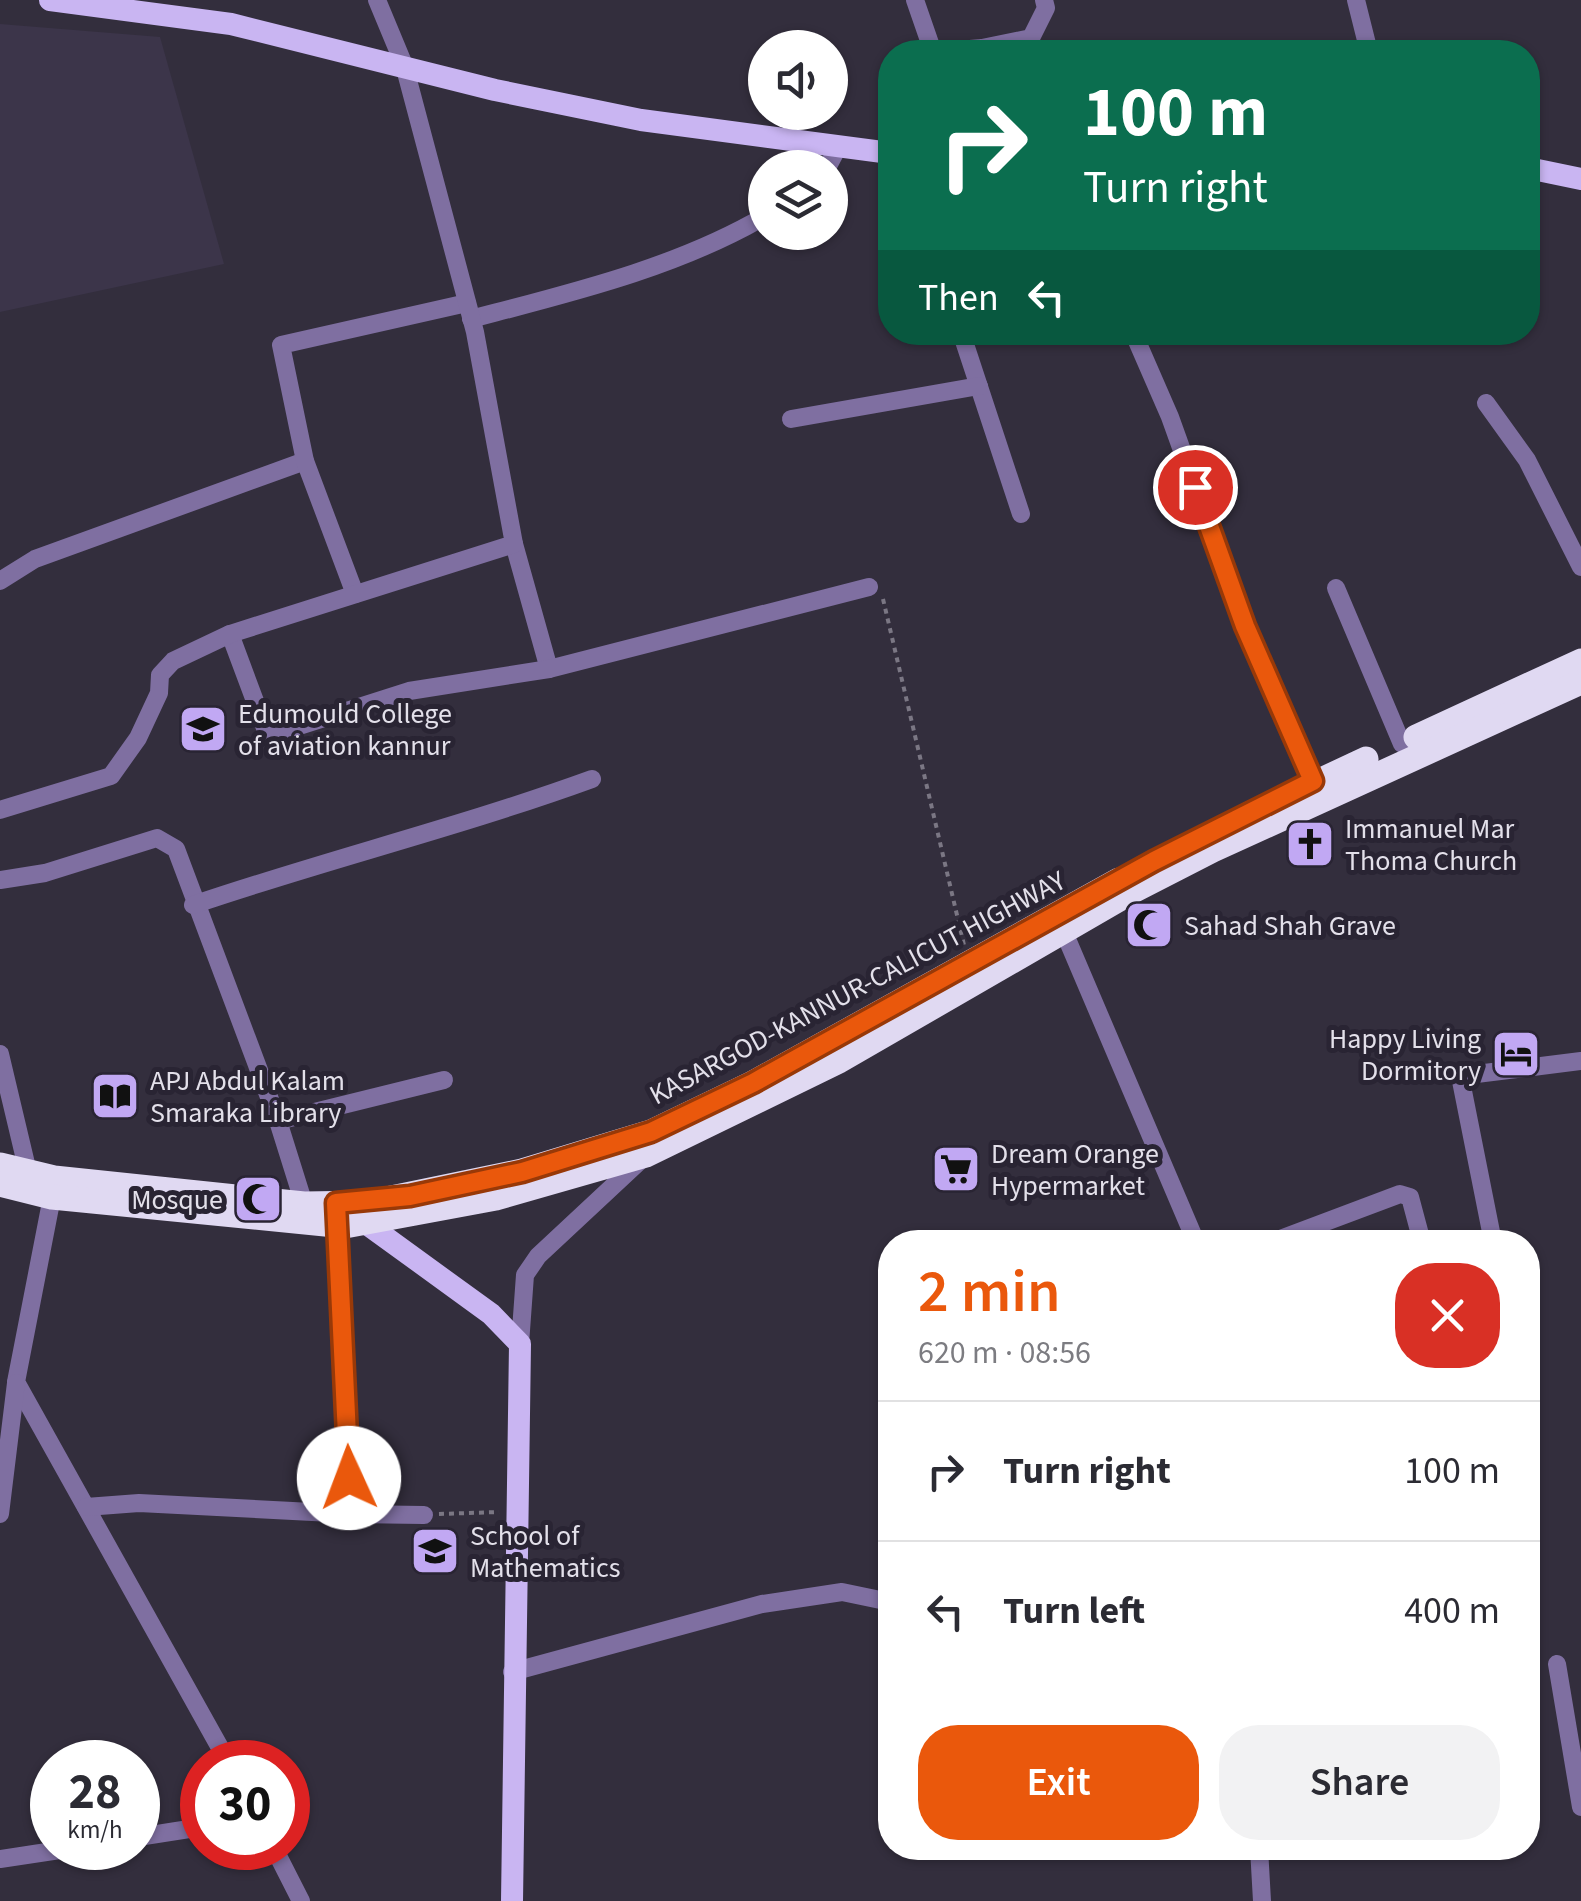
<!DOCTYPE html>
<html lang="en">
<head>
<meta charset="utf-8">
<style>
	:root { --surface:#fff; --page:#f2f2f3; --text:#2b2b33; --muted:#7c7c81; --line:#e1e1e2; --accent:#ea580c }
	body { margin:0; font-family:"Source Sans 3",sans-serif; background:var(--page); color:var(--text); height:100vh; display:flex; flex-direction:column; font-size:38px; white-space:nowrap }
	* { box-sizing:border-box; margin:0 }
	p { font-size:32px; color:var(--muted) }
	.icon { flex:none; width:55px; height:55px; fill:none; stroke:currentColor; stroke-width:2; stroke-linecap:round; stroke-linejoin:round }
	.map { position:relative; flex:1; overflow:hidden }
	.sheet { position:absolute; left:878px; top:1230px; width:662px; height:630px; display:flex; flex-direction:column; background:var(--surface); border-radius:40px; box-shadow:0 2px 8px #0004 }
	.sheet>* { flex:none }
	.top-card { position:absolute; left:878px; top:40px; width:662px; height:305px; border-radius:40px; box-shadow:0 2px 8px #0004; background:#0b6e4f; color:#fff; overflow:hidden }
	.buttons { position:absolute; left:748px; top:30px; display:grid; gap:20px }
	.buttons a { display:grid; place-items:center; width:100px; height:100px; border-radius:50%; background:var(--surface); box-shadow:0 2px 8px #0004; font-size:50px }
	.speed { position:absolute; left:30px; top:1740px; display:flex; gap:20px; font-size:50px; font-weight:700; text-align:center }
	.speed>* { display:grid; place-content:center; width:130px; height:130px; border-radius:50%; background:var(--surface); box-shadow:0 2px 8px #0004; line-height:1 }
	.speed small { font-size:25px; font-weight:400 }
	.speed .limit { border:15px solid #d22; background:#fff; color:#111 }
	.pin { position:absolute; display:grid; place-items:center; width:85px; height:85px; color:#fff; margin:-42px; border:5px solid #fff; border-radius:50%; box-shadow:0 2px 10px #0007 }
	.me { position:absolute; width:110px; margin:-55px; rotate:358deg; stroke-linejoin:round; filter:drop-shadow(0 0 8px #0008) }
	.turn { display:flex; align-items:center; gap:35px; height:210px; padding:0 40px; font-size:45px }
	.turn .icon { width:130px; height:130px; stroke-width:2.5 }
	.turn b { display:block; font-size:70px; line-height:85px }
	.then { display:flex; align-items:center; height:95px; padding:0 40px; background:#0003; gap:20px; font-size:38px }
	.round { display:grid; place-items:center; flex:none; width:105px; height:105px; border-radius:40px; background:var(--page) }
	.summary { display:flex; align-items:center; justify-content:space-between; height:170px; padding:0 40px }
	h1 { font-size:60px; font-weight:600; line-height:75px; color:var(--accent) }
	.button { display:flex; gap:20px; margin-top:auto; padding:20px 40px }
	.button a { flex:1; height:115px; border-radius:40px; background:var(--accent); color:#fff; font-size:40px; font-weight:600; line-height:115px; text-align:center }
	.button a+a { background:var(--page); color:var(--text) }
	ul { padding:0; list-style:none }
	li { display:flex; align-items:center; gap:30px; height:140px; padding:0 40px; border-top:2px solid var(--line) }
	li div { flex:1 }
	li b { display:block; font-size:38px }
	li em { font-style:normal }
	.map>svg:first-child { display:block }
</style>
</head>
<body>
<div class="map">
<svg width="1581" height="1901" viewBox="0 0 1581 1901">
	<rect width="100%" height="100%" fill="#332e3d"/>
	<!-- built -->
	<path fill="#3c354a" d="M 0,24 L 160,37 L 224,264 L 0,312 Z"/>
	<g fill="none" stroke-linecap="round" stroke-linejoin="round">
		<!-- path -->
		<g stroke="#7b7784" stroke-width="4" stroke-dasharray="5 5" stroke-linecap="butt">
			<path d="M 883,599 L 964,945"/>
			<path d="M 439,1514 L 499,1512"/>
		</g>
		<!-- minor -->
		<g stroke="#7f6fa1" stroke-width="18">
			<path d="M 915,0 L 933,52 L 982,48 L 1031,38 L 1046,8 L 1044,0"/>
			<path d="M 1356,0 L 1369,52"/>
			<path d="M 827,168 L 837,149"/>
			<path d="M 471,319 C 570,293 676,268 765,216"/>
			<path d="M 961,332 L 1021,514"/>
			<path d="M 1133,332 L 1170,417 L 1245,626 L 1313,781"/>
			<path d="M 1486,403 L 1527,460 L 1581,567"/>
			<path d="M 791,419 L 979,386"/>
			<path d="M 514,544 L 549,669"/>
			<path d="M 0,581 L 35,559 L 305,461"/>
			<path d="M 1336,588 L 1402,744"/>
			<path d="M 355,594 L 305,461 L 281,345 L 467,303"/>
			<path d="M 230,634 L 268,736 L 409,691 L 549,669 L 869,587"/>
			<path d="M 0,810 L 111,776 L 138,738 L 159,693 L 160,675 L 173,661 L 230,634 L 514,544 L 475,332 L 404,65 L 377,0"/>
			<path d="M 0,880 L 45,873 L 157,838 L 176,849 L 278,1121 L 304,1204"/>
			<path d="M 193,905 C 325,860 460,827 592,779"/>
			<path d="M 1064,932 L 1196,1242"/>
			<path d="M 0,1054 L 28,1172"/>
			<path d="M 278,1121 L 444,1080"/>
			<path d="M 52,1197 L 16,1382 L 228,1762"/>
			<path d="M 338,1225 L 351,1514 L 424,1515"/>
			<path d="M 1272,1242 L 1400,1194 L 1410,1197 L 1422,1242"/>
			<path d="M 1493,1242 L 1460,1076 L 1581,1061"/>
			<path d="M 520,1344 L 525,1275 L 538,1256 L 642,1159"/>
			<path d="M 86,1507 L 139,1503 L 351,1514"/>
			<path d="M 0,1514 L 16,1383"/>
			<path d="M 1557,1664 L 1581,1807"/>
			<path d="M 512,1672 L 762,1604 L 842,1592 L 890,1602"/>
			<path d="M 138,1837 L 202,1827"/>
			<path d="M 274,1848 L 301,1901"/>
			<path d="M 1259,1848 L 1262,1901"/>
			<path d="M 0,1859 L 73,1848"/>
		</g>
		<!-- major -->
		<g stroke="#c9b5f2" stroke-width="22">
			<path d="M 50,0 L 231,24 L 495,90 L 641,120 L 890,153"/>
			<path d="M 1528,168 L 1581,179"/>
			<path d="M 367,1224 L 491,1314 L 520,1344 L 512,1901"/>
		</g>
		<!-- highway -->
		<g stroke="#e0d9f2" stroke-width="25">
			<path d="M 1416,737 L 1581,661"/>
			<path d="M 1249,814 L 1366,759"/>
			<path d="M 0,1165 L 54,1178 L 304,1204 L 367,1203 L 522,1171 L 651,1132 L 753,1083 L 1119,880"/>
			<path d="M 0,1184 L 52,1197 L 345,1226 L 496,1198 L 646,1155 L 839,1061 L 1135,890 L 1213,850 L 1581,682"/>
		</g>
	</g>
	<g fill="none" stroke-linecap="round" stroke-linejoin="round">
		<!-- route casing -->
		<g stroke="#983908" stroke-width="25">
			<path id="route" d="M 349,1478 L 336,1203 L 410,1196 L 522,1172 L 651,1132 L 753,1083 L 1154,861 L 1313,781 L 1245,626 L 1195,487"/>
		</g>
		<!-- route -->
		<use href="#route" stroke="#ea580c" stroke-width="18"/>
	</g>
	<!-- icons -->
	<defs>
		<g id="university-square" transform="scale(2.5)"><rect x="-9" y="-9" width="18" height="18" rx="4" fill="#c1a8f3" stroke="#292433"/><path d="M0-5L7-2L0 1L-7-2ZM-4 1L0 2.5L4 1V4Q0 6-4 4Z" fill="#111"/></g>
		<g id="church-square" transform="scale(2.5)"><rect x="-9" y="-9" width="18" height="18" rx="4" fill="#c1a8f3" stroke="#292433"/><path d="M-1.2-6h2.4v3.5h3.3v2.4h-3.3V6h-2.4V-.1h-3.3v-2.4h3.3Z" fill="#111"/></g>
		<g id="mosque-square" transform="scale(2.5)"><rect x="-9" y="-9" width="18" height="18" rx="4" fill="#c1a8f3" stroke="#292433"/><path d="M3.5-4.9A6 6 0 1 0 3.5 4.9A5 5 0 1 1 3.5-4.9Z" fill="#111"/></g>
		<g id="hotel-square" transform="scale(2.5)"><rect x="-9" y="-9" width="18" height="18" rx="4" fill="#c1a8f3" stroke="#292433"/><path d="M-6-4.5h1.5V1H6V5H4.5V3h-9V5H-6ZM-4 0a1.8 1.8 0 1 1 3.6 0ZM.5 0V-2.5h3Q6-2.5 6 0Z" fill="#111"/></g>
		<g id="library-square" transform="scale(2.5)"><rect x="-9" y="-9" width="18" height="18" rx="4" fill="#c1a8f3" stroke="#292433"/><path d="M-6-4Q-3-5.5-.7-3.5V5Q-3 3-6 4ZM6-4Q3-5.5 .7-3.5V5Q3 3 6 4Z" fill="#111"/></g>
		<g id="supermarket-square" transform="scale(2.5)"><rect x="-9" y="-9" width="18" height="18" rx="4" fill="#c1a8f3" stroke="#292433"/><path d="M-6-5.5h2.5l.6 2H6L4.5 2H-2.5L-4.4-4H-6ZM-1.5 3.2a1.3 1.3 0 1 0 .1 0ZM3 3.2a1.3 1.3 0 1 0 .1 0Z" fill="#111"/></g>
		<g id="school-square" transform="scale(2.5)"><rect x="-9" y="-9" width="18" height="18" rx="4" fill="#c1a8f3" stroke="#292433"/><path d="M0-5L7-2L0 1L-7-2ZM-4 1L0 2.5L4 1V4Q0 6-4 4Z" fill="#111"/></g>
	</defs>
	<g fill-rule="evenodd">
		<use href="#university-square" x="203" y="729"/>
		<use href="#church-square" x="1310" y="844"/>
		<use href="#mosque-square" x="1149" y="925"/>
		<use href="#hotel-square" x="1516" y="1054"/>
		<use href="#library-square" x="115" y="1096"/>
		<use href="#supermarket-square" x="956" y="1169"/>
		<use href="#mosque-square" x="258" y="1199"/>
		<use href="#school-square" x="435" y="1551"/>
	</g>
	<g text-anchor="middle" stroke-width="10" stroke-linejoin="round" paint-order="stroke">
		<!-- poi labels -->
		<g font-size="28" fill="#e3e0ea" stroke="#292433" text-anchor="start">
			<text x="238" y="723">Edumould College<tspan x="238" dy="32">of aviation kannur</tspan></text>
			<text x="1345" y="838">Immanuel Mar<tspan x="1345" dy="32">Thoma Church</tspan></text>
			<text x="1184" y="935">Sahad Shah Grave</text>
			<text x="1481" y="1048" text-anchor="end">Happy Living<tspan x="1481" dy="32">Dormitory</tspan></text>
			<text x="150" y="1090">APJ Abdul Kalam<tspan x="150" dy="32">Smaraka Library</tspan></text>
			<text x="991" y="1163">Dream Orange<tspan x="991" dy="32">Hypermarket</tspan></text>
			<text x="223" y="1209" text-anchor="end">Mosque</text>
			<text x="470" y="1545">School of<tspan x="470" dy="32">Mathematics</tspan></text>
		</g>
		<!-- street labels -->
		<g font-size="28" fill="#e3e0ea" stroke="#292433">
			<text transform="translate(857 987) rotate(-28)" y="10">KASARGOD-KANNUR-CALICUT HIGHWAY</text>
		</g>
	</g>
</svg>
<div class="buttons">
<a><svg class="icon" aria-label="sound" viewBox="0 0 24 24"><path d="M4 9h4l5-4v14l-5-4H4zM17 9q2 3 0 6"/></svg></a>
<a><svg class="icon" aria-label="layers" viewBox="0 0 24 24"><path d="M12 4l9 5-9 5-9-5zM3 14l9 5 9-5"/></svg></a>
</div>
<div class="speed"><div>28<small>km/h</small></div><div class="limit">30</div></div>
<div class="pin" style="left:1195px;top:487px;background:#d93025"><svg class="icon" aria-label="arrive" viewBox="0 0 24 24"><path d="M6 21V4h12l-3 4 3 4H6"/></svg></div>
<svg class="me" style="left:349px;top:1478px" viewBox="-20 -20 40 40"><circle r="19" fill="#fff"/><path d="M0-13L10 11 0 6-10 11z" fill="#ea580c"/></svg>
<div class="top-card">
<div class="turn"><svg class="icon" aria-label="right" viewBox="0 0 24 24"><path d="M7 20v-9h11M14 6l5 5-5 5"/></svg><div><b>100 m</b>Turn right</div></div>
<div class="then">Then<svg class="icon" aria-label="left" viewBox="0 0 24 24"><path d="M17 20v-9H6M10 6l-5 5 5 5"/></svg></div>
</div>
<section class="sheet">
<div class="summary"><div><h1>2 min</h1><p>620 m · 08:56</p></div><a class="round" style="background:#d93025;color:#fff"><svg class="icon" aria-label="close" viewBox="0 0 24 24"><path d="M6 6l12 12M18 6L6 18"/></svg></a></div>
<ul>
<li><svg class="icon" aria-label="right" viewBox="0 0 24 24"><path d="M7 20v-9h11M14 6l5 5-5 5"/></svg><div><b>Turn right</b></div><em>100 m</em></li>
<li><svg class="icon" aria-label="left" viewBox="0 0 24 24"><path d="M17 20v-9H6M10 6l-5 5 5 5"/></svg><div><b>Turn left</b></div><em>400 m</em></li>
</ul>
<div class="button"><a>Exit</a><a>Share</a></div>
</section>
</div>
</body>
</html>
